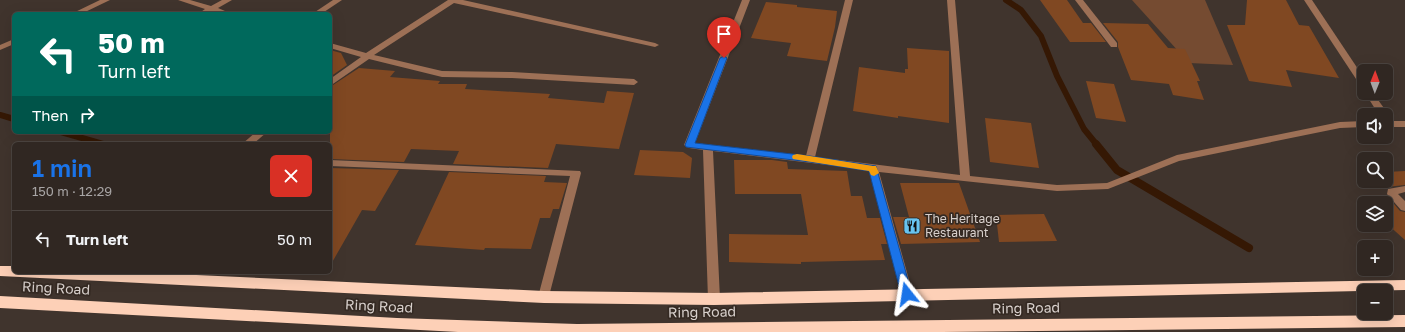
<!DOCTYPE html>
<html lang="en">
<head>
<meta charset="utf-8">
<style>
	:root { --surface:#302722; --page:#3c332f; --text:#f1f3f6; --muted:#a8a5a5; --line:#4b4440; --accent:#1a73e8 }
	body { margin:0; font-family:"Golos Text",sans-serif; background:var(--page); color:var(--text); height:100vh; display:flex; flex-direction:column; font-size:15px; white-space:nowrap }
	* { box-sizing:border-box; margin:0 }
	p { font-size:13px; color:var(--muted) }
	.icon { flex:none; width:22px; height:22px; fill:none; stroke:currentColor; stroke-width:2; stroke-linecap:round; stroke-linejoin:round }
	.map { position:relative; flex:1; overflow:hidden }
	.side { position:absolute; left:12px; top:142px; width:320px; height:132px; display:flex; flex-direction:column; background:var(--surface); border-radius:6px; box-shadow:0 4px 16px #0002,0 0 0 1px var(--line) }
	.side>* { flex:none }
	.banner { position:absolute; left:12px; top:12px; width:320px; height:122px; border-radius:6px; box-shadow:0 4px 16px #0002,0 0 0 1px var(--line); background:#00695c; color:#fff; overflow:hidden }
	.needle { width:26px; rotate:1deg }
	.tools { position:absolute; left:1357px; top:64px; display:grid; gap:8px }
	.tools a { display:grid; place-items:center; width:36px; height:36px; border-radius:6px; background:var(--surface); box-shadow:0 4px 16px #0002,0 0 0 1px var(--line); font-size:20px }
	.pin { position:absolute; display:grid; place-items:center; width:34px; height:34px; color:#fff; margin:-41px -17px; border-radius:50% 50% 50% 0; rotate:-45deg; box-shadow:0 0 4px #0007 }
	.pin .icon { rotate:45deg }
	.me { position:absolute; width:44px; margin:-22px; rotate:345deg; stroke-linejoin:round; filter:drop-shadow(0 0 3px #0008) }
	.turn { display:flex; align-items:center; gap:14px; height:84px; padding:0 20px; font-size:18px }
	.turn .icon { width:52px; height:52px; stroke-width:2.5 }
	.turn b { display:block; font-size:28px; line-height:34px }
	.then { display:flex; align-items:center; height:38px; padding:0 20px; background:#0003; gap:8px; font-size:15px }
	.round { display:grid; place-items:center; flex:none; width:42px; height:42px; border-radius:6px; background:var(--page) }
	.head { display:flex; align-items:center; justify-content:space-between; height:68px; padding:0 20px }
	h1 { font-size:24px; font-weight:600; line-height:30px; color:var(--accent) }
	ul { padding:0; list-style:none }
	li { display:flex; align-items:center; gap:12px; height:56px; padding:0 20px; border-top:1px solid var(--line) }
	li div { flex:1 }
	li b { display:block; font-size:15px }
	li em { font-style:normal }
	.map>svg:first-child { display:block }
</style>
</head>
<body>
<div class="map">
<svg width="1405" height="332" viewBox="0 0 1405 332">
	<rect width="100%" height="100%" fill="#40342d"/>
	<!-- green -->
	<path fill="#754b31" d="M 1132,0 L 1205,0 L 1233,65 L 1189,63 Z"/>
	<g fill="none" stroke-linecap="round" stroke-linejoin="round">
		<!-- stream-far1 -->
		<g stroke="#351804" stroke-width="6">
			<path d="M 1006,0 L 1021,10 L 1041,36 L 1057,76 L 1084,129 L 1097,145"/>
			<path d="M 0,115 L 14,119"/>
			<path d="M 61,132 L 103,144"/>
		</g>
		<!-- stream -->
		<path stroke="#351804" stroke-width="8" d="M 1096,144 L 1117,170 L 1249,248"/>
	</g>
	<!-- building -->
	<g fill="#804822">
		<path d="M 1040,0 L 1067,0 L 1083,23 L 1091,23 L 1106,42 L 1070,42 Z"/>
		<path d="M 1247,0 L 1286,0 L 1299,25 L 1309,26 L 1339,78 L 1286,70 L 1292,87 L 1249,81 L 1227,25 L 1245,25 Z"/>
		<path d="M 766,2 L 797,5 L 797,7 L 837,11 L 835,27 L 827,61 L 787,56 L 791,43 L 751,38 Z"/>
		<path d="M 1103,23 L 1148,24 L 1168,48 L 1185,49 L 1200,81 L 1197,81 L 1204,100 L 1173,95 L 1169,84 L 1131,80 L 1118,47 L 1118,42 Z"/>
		<path d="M 907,48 L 949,51 L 949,123 L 898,116 L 898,118 L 853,111 L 859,67 L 905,73 L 905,69 L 908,69 Z"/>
		<path d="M 330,50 L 341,53 L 347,65 L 330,77 Z"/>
		<path d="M 359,68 L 395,71 L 390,77 L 440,81 L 438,84 L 467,84 L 465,89 L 550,94 L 548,98 L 604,103 L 607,91 L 634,93 L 619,149 L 556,144 L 548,168 L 453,164 L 459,151 L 411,149 L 404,162 L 330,159 L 330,87 Z"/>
		<path d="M 1086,81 L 1114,84 L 1126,122 L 1096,118 Z"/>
		<path d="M 985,118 L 1031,123 L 1039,168 L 990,162 Z"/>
		<path d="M 640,150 L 683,152 L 692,158 L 690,178 L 634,175 Z"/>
		<path d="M 734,160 L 772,160 L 787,162 L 788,169 L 847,171 L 851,196 L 862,196 L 867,218 L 880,218 L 887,244 L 881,244 L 885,260 L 801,262 L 801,264 L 729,262 L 729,234 L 808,235 L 801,194 L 735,194 Z"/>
		<path d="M 330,168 L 399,170 L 375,211 L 362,210 L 330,266 Z"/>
		<path d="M 1405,171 L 1405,185 L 1386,187 L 1386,172 Z"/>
		<path d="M 449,172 L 546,176 L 544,182 L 567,183 L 559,209 L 553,209 L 550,218 L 540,218 L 531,249 L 485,248 L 484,250 L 415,245 Z"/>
		<path d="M 900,183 L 959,183 L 980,242 L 901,244 L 893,217 L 909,217 Z"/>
		<path d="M 1386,198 L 1389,198 L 1400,211 L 1405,212 L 1405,240 L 1386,223 Z"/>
		<path d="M 1044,214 L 1057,241 L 999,242 L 996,215 Z"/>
	</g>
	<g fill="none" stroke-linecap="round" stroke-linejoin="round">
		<!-- minor -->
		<g fill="#9d7056" fill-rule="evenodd">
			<path d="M 100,0 L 110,0 L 81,14 L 71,14 Z"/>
			<path d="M 178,0 L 190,0 L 211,6 L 222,0 L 232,0 L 218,8 L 232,14 L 220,14 L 212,12 L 208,14 L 198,14 L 205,9 Z"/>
			<path d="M 333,0 L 342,0 L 321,14 L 312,14 Z"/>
			<path d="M 448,0 L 463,0 L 655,43 L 659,45 L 655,47 L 454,3 L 374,55 L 442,71 L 512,72 L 634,79 L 638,82 L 634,85 L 512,78 L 442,77 L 369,59 L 330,86 L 330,79 L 361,57 L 330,48 L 330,43 L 366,53 Z"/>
			<path d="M 742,0 L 750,0 L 695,143 L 806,156 L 845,0 L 853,0 L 815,157 L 960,175 L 947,0 L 955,0 L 970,176 L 1057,185 L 1107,183 L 1177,155 L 1340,122 L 1364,121 L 1364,127 L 1340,128 L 1179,161 L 1108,189 L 1057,191 L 879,172 L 913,294 L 911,297 L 907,299 L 903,297 L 901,294 L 869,170 L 713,151 L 720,299 L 718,302 L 714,304 L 710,302 L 708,299 L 703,150 L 689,148 L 684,145 Z"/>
			<path d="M 1075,0 L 1083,0 L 1117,43 L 1117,47 L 1111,47 Z"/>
			<path d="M 1304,0 L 1312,0 L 1364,78 L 1364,88 L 1360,85 Z"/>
			<path d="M 14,39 L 14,44 L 0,50 L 0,45 Z"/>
			<path d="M 1365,93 L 1373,93 L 1389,115 L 1387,117 L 1386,117 L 1386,115 L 1379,115 Z"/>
			<rect x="1386" y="121" width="19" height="6"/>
			<path d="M 256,132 L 267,132 L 253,144 L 242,144 Z"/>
			<path d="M 330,160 L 580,171 L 581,173 L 548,300 L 544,302 L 540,300 L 538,297 L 570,176 L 330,166 Z"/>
			<path d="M 1405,186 L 1405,192 L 1398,194 L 1405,201 L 1405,211 L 1401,210 L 1387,194 L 1388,189 Z"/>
		</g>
		<!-- highway -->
		<g fill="#fdd0b7" fill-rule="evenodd">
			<path d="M 0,266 L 14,266 L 14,272 L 131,272 L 544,291 L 714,293 L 1405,280 L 1405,290 L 714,305 L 544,303 L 0,276 Z"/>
			<path d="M 0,296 L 397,318 L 577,324 L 1405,315 L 1405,327 L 941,332 L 458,332 L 0,308 Z"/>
		</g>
	</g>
	<!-- route -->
	<path fill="#1a73e8" stroke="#114b97" d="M 724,56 L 727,58 L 695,143 L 810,156 L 876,166 L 912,294 L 911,297 L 907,298 L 903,297 L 901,294 L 869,171 L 810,162 L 686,147 L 685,145 L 720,58 Z"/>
	<!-- slow -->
	<path fill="#f59e0b" d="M 797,154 L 873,166 L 876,166 L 879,173 L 874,176 L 871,175 L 869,171 L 793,159 L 792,157 L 793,155 Z"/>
	<!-- icons -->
	<defs>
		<g id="restaurant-square" transform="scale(0.9)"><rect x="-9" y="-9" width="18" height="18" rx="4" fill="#68c4f0" stroke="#352a23"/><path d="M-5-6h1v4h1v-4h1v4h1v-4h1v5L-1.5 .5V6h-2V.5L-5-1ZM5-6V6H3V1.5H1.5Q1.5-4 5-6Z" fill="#111"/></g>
	</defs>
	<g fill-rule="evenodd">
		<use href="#restaurant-square" x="912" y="226"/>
	</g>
	<g text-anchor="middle" stroke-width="3.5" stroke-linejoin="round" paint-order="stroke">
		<!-- poi labels -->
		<g font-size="12" fill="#d8d0cc" stroke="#352a23" text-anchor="start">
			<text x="925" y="223">The Heritage<tspan x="925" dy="14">Restaurant</tspan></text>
		</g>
		<!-- near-street labels -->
		<g font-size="14" fill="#d8d0cc" stroke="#352a23">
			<text transform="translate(56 288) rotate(3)" y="5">Ring Road</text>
			<text transform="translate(379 306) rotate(3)" y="5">Ring Road</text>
			<text transform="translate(1026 308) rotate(-1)" y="5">Ring Road</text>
			<text transform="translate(702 312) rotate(-1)" y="5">Ring Road</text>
		</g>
	</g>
</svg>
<div class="tools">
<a><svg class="needle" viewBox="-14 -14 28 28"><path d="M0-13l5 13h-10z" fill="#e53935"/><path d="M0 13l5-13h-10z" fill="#a8a5a5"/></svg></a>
<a><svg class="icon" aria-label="sound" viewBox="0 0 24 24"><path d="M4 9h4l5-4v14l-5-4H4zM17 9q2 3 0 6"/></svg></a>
<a><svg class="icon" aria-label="search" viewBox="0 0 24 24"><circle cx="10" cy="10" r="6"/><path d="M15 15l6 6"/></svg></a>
<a><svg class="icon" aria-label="layers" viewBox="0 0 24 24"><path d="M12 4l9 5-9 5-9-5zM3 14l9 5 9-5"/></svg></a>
<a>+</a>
<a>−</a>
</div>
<div class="pin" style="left:724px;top:58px;background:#d93025"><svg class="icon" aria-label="arrive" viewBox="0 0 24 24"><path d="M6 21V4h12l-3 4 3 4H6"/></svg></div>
<svg class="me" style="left:907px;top:294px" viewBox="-20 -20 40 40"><path d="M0-17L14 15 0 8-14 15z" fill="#1a73e8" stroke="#fff" stroke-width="4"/></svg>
<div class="banner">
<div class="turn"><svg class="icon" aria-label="left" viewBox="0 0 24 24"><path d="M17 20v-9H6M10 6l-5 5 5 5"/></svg><div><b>50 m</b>Turn left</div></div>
<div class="then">Then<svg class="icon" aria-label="right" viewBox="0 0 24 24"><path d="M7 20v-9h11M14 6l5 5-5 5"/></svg></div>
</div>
<section class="side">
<div class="head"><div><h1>1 min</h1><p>150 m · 12:29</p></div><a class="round" style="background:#d93025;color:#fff"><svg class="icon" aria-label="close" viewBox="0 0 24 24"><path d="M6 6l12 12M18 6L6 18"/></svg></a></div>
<ul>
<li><svg class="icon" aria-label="left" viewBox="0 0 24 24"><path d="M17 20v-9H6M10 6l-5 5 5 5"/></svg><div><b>Turn left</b></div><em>50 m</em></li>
</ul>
</section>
</div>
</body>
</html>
